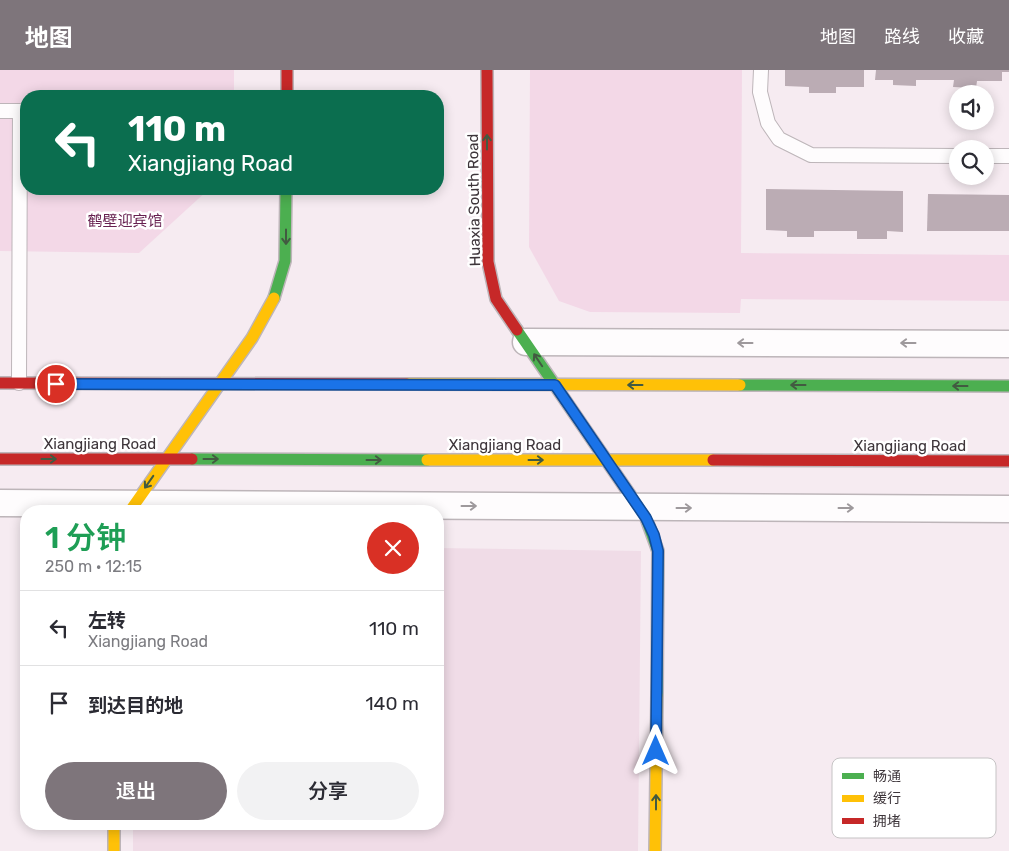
<!DOCTYPE html>
<html lang="zh">
<head>
<meta charset="utf-8">
<style>
	:root { --surface:#fff; --page:#f2f2f3; --text:#2b2b33; --muted:#7c7c81; --line:#e1e1e2; --accent:#7e757b }
	body { margin:0; font-family:Rubik,"Noto Sans SC",sans-serif; background:var(--page); color:var(--text); height:100vh; display:flex; flex-direction:column; font-size:19px; white-space:nowrap }
	* { box-sizing:border-box; margin:0 }
	p { font-size:16px; color:var(--muted) }
	.icon { flex:none; width:28px; height:28px; fill:none; stroke:currentColor; stroke-width:2; stroke-linecap:round; stroke-linejoin:round }
	.map { position:relative; flex:1; overflow:hidden }
	.sheet { position:absolute; left:20px; top:435px; width:424px; height:325px; display:flex; flex-direction:column; background:var(--surface); border-radius:20px; box-shadow:0 2px 12px #0003 }
	.sheet>* { flex:none }
	.guide { position:absolute; left:20px; top:20px; width:424px; height:105px; border-radius:20px; box-shadow:0 2px 12px #0003; background:#0b6e4f; color:#fff; overflow:hidden }
	.buttons { position:absolute; left:949px; top:15px; display:grid; gap:10px }
	.buttons a { display:grid; place-items:center; width:45px; height:45px; border-radius:50%; background:var(--surface); box-shadow:0 2px 12px #0003; font-size:25px }
	.pin { position:absolute; display:grid; place-items:center; width:42px; height:42px; color:#fff; margin:-21px; border:2px solid #fff; border-radius:50%; box-shadow:0 1px 5px #0007 }
	.me { position:absolute; width:55px; margin:-28px; rotate:0deg; stroke-linejoin:round; filter:drop-shadow(0 0 4px #0008) }
	.turn { display:flex; align-items:center; gap:18px; height:105px; padding:0 25px; font-size:22px }
	.turn .icon { width:65px; height:65px; stroke-width:2.5 }
	.turn b { display:block; font-size:35px; line-height:42px }
	.round { display:grid; place-items:center; flex:none; width:52px; height:52px; border-radius:26px; background:var(--page) }
	.head { display:flex; align-items:center; justify-content:space-between; height:85px; padding:0 25px }
	h1 { font-size:30px; font-weight:600; line-height:38px; color:#1e9e55 }
	.action { display:flex; gap:10px; margin-top:auto; padding:10px 25px }
	.action a { flex:1; height:58px; border-radius:30px; background:var(--accent); color:#fff; font-size:20px; font-weight:600; line-height:58px; text-align:center }
	.action a+a { background:var(--page); color:var(--text) }
	ul { padding:0; list-style:none }
	li { display:flex; align-items:center; gap:15px; height:75px; padding:0 25px; border-top:1px solid var(--line) }
	li div { flex:1 }
	li b { display:block; font-size:19px }
	li em { font-style:normal }
	header { display:flex; align-items:center; gap:30px; box-sizing:border-box; height:70px; padding:0 25px; background:var(--accent); color:#fff }
	header strong { font-size:24px }
	nav { display:flex; gap:28px; margin-inline-start:auto; font-size:18px }
	.map>svg:first-child { display:block }
</style>
</head>
<body>
<header>
<strong>地图</strong>
<nav><a>地图</a><a>路线</a><a>收藏</a></nav>
</header>
<div class="map">
<svg width="1009" height="781" viewBox="0 0 1009 781">
	<rect width="100%" height="100%" fill="#f6ebf1"/>
	<!-- built -->
	<path fill="#f0dce7" d="M 438,478 L 641,481 L 638,781 L 133,781 L 133,754 L 438,754 Z"/>
	<!-- green -->
	<g fill="#f3d8e7">
		<path d="M 0,0 L 234,0 L 234,26 L 26,26 L 26,119 L 209,119 L 139,183 L 0,181 Z"/>
		<path d="M 530,0 L 742,0 L 741,183 L 1009,185 L 1009,231 L 741,229 L 740,243 L 590,242 L 559,231 L 529,177 Z"/>
	</g>
	<!-- building -->
	<g fill="#bbacb4">
		<path d="M 785,0 L 864,0 L 864,17 L 836,17 L 836,23 L 809,23 L 809,17 L 785,16 Z"/>
		<path d="M 876,0 L 1009,0 L 1009,2 L 1002,2 L 1002,11 L 977,11 L 976,18 L 953,17 L 954,10 L 916,10 L 916,16 L 893,15 L 893,10 L 875,10 Z"/>
		<path d="M 766,119 L 903,121 L 903,162 L 887,161 L 887,169 L 857,169 L 857,161 L 814,161 L 814,167 L 787,167 L 787,161 L 766,160 Z"/>
		<path d="M 928,124 L 1009,125 L 1009,161 L 927,161 Z"/>
	</g>
	<g fill="none" stroke-linecap="round" stroke-linejoin="round">
		<!-- lane casing -->
		<g stroke="#bdb5b9" stroke-width="16">
			<g id="lane">
				<path d="M 761,0 L 760,22 L 768,53 L 779,69 L 811,85 L 958,86"/>
				<path d="M 0,41 L 20,41 L 19,313"/>
				<path d="M 985,86 L 1009,86"/>
			</g>
		</g>
		<!-- street casing -->
		<g stroke="#bdb5b9" stroke-width="29">
			<g id="street">
				<path d="M 526,272 L 1009,274"/>
				<path d="M 0,433 L 1009,439"/>
			</g>
		</g>
		<!-- fast casing -->
		<g stroke="#bdb5b9" stroke-width="14">
			<g id="fast">
				<path d="M 274,228 L 285,191 L 286,119"/>
				<path d="M 517,260 L 646,448 L 658,481 L 657,625"/>
				<path d="M 740,315 L 1009,316"/>
				<path d="M 192,389 L 427,390"/>
			</g>
		</g>
		<!-- slow casing -->
		<g stroke="#bdb5b9" stroke-width="14">
			<g id="slow">
				<path d="M 407,314 L 740,315"/>
				<path d="M 427,390 L 713,390"/>
				<path d="M 130,441 L 252,268 L 274,228"/>
				<path d="M 114,754 L 114,781"/>
				<path d="M 655,781 L 657,625"/>
			</g>
		</g>
		<!-- jam casing -->
		<g stroke="#bdb5b9" stroke-width="14">
			<g id="jam">
				<path d="M 287,0 L 287,26"/>
				<path d="M 487,0 L 488,192 L 496,229 L 517,260"/>
				<path d="M 0,313 L 407,314"/>
				<path d="M 0,389 L 192,389"/>
				<path d="M 713,390 L 1009,391"/>
			</g>
		</g>
		<!-- lane -->
		<use href="#lane" stroke="#fefcfd" stroke-width="14"/>
		<!-- street -->
		<use href="#street" stroke="#fefcfd" stroke-width="26"/>
		<!-- fast -->
		<use href="#fast" stroke="#4caf50" stroke-width="11"/>
		<!-- slow -->
		<use href="#slow" stroke="#ffc107" stroke-width="11"/>
		<!-- jam -->
		<use href="#jam" stroke="#c62828" stroke-width="11"/>
	</g>
	<!-- one-way arrows -->
	<defs><path id="oneway-shaft" d="M-6 0H5M1.5-3L5.5 0L1.5 3" fill="none" stroke-width="1.6" stroke-linecap="round" stroke-linejoin="round" transform="scale(1.25)"/></defs>
	<g stroke="#425a41">
		<use href="#oneway-shaft" transform="translate(487 72) rotate(-90)"/>
		<use href="#oneway-shaft" transform="translate(286 167) rotate(90)"/>
		<use href="#oneway-shaft" transform="translate(538 290) rotate(-124)"/>
		<use href="#oneway-shaft" transform="translate(635 315) rotate(-180)"/>
		<use href="#oneway-shaft" transform="translate(798 315) rotate(-180)"/>
		<use href="#oneway-shaft" transform="translate(960 316) rotate(-180)"/>
		<use href="#oneway-shaft" transform="translate(49 389)"/>
		<use href="#oneway-shaft" transform="translate(211 389)"/>
		<use href="#oneway-shaft" transform="translate(374 390)"/>
		<use href="#oneway-shaft" transform="translate(536 390)"/>
		<use href="#oneway-shaft" transform="translate(149 412) rotate(125)"/>
		<use href="#oneway-shaft" transform="translate(656 732) rotate(-90)"/>
	</g>
	<g stroke="#9e999c">
		<use href="#oneway-shaft" transform="translate(745 273) rotate(-180)"/>
		<use href="#oneway-shaft" transform="translate(908 273) rotate(-180)"/>
		<use href="#oneway-shaft" transform="translate(469 436)"/>
		<use href="#oneway-shaft" transform="translate(684 438)"/>
		<use href="#oneway-shaft" transform="translate(846 438)"/>
	</g>
	<g fill="none" stroke-linecap="round" stroke-linejoin="round">
		<!-- route casing -->
		<g stroke="#114b97" stroke-width="12">
			<path id="route" d="M 56,314 L 555,315 L 646,448 L 654,465 L 658,481 L 656,681"/>
		</g>
		<!-- route -->
		<use href="#route" stroke="#1a73e8" stroke-width="9"/>
	</g>
	<g text-anchor="middle" stroke-width="5" stroke-linejoin="round" paint-order="stroke">
		<!-- street labels -->
		<g font-size="15" fill="#3e363b" stroke="#fff">
			<text transform="translate(474 130) rotate(-91)" y="5">Huaxia South Road</text>
			<text x="100" y="379">Xiangjiang Road</text>
			<text x="505" y="380">Xiangjiang Road</text>
			<text x="910" y="381">Xiangjiang Road</text>
		</g>
		<!-- park labels -->
		<g font-size="15" fill="#672050" stroke="#fff">
			<text x="125" y="156">鹤壁迎宾馆</text>
		</g>
	</g>
	<!-- legend -->
	<rect x="832" y="688" width="164" height="80" rx="8" fill="#fff" stroke="#c5c3c4" stroke-width="1"/>
	<rect x="842" y="703" width="22" height="6" fill="#4caf50"/>
	<rect x="842" y="725" width="22" height="7" fill="#ffc107"/>
	<rect x="842" y="748" width="22" height="6" fill="#c62828"/>
	<g font-size="14" fill="#3e363b">
		<text x="873" y="711">畅通</text>
		<text x="873" y="733">缓行</text>
		<text x="873" y="756">拥堵</text>
	</g>
</svg>
<div class="buttons">
<a><svg class="icon" aria-label="sound" viewBox="0 0 24 24"><path d="M4 9h4l5-4v14l-5-4H4zM17 9q2 3 0 6"/></svg></a>
<a><svg class="icon" aria-label="search" viewBox="0 0 24 24"><circle cx="10" cy="10" r="6"/><path d="M15 15l6 6"/></svg></a>
</div>
<div class="pin" style="left:56px;top:314px;background:#d93025"><svg class="icon" aria-label="arrive" viewBox="0 0 24 24"><path d="M6 21V4h12l-3 4 3 4H6"/></svg></div>
<svg class="me" style="left:656px;top:681px" viewBox="-20 -20 40 40"><path d="M0-17L14 15 0 8-14 15z" fill="#1a73e8" stroke="#fff" stroke-width="4"/></svg>
<div class="guide">
<div class="turn"><svg class="icon" aria-label="left" viewBox="0 0 24 24"><path d="M17 20v-9H6M10 6l-5 5 5 5"/></svg><div><b>110 m</b>Xiangjiang Road</div></div>
</div>
<section class="sheet">
<div class="head"><div><h1>1 分钟</h1><p>250 m · 12:15</p></div><a class="round" style="background:#d93025;color:#fff"><svg class="icon" aria-label="close" viewBox="0 0 24 24"><path d="M6 6l12 12M18 6L6 18"/></svg></a></div>
<ul>
<li><svg class="icon" aria-label="left" viewBox="0 0 24 24"><path d="M17 20v-9H6M10 6l-5 5 5 5"/></svg><div><b>左转</b><p>Xiangjiang Road</p></div><em>110 m</em></li>
<li><svg class="icon" aria-label="arrive" viewBox="0 0 24 24"><path d="M6 21V4h12l-3 4 3 4H6"/></svg><div><b>到达目的地</b></div><em>140 m</em></li>
</ul>
<div class="action"><a>退出</a><a>分享</a></div>
</section>
</div>
</body>
</html>
